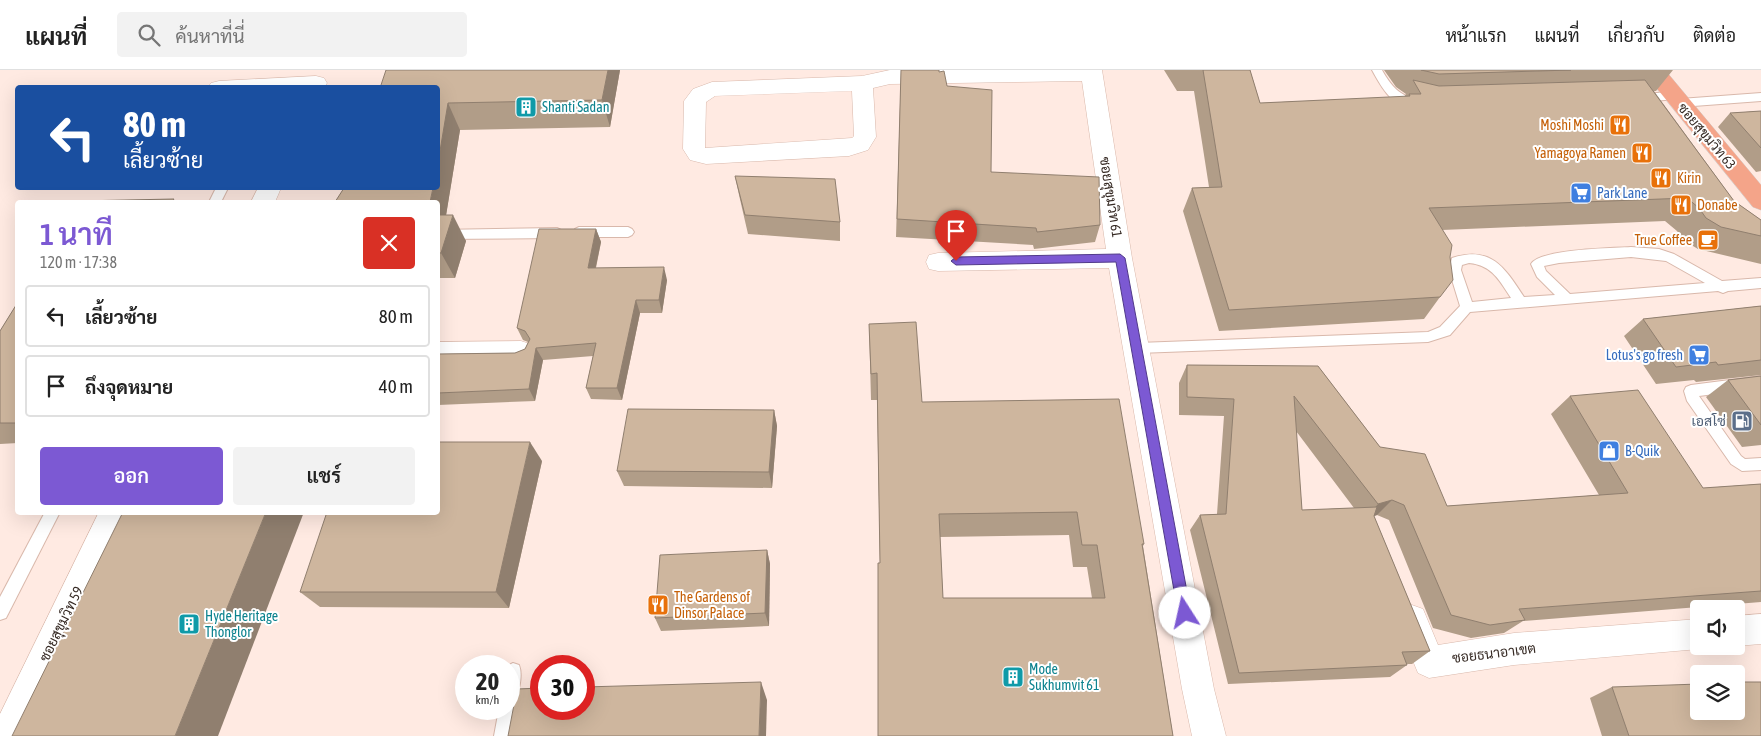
<!DOCTYPE html>
<html lang="th">
<head>
<meta charset="utf-8">
<style>
	:root { --surface:#fff; --page:#f2f2f2; --text:#222; --muted:#767676; --line:#e0e0e0; --accent:#7c59d3 }
	body { margin:0; font-family:"Asap Condensed",Sarabun,sans-serif; background:var(--page); color:var(--text); height:100vh; display:flex; flex-direction:column; font-size:19px; white-space:nowrap }
	* { box-sizing:border-box; margin:0 }
	p { font-size:16px; color:var(--muted) }
	.icon { flex:none; width:28px; height:28px; fill:none; stroke:currentColor; stroke-width:2; stroke-linecap:round; stroke-linejoin:round }
	.map { position:relative; flex:1; overflow:hidden }
	.sheet { position:absolute; left:15px; top:130px; width:425px; height:315px; display:flex; flex-direction:column; background:var(--surface); border-radius:5px; box-shadow:0 5px 20px #0002 }
	.sheet>* { flex:none }
	.hud { position:absolute; left:15px; top:15px; width:425px; height:105px; border-radius:5px; box-shadow:0 5px 20px #0002; background:#1a4fa0; color:#fff; overflow:hidden }
	.controls { position:absolute; left:1690px; top:530px; display:grid; gap:10px }
	.controls a { display:grid; place-items:center; width:55px; height:55px; border-radius:5px; background:var(--surface); box-shadow:0 5px 20px #0002; font-size:25px }
	.speed { position:absolute; left:455px; top:585px; display:flex; gap:10px; font-size:25px; font-weight:700; text-align:center }
	.speed>* { display:grid; place-content:center; width:65px; height:65px; border-radius:50%; background:var(--surface); box-shadow:0 5px 20px #0002; line-height:1 }
	.speed small { font-size:12px; font-weight:400 }
	.speed .limit { border:8px solid #d22; background:#fff; color:#111 }
	.pin { position:absolute; display:grid; place-items:center; width:42px; height:42px; color:#fff; margin:-51px -21px; border-radius:50% 50% 50% 0; rotate:-45deg; box-shadow:0 0 5px #0007 }
	.pin .icon { rotate:45deg }
	.me { position:absolute; width:55px; margin:-28px; rotate:350deg; stroke-linejoin:round; filter:drop-shadow(0 0 4px #0008) }
	.turn { display:flex; align-items:center; gap:18px; height:105px; padding:0 25px; font-size:22px }
	.turn .icon { width:65px; height:65px; stroke-width:2.5 }
	.turn b { display:block; font-size:35px; line-height:42px }
	.round { display:grid; place-items:center; flex:none; width:52px; height:52px; border-radius:5px; background:var(--page) }
	.headline { display:flex; align-items:center; justify-content:space-between; height:85px; padding:0 25px }
	h1 { font-size:30px; font-weight:600; line-height:38px; color:var(--accent) }
	.action { display:flex; gap:10px; margin-top:auto; padding:10px 25px }
	.action a { flex:1; height:58px; border-radius:5px; background:var(--accent); color:#fff; font-size:20px; font-weight:600; line-height:58px; text-align:center }
	.action a+a { background:var(--page); color:var(--text) }
	ul { padding:0; list-style:none }
	li { display:flex; align-items:center; gap:15px; height:62px; margin:0 10px 8px; padding:0 15px; border:2px solid var(--line); border-radius:5px }
	li div { flex:1 }
	li b { display:block; font-size:19px }
	li em { font-style:normal }
	header { display:flex; align-items:center; gap:30px; box-sizing:border-box; height:70px; padding:0 25px; background:var(--surface); border-bottom:1px solid var(--line) }
	header strong { font-size:24px }
	nav { display:flex; gap:28px; margin-inline-start:auto; font-size:18px }
	.search { width:350px; height:45px; background:var(--page); display:flex; align-items:center; gap:12px; box-sizing:border-box; padding:0 18px; border-radius:5px; color:var(--muted); font-size:19px }
	.map>svg:first-child { display:block }
</style>
</head>
<body>
<header>
<strong>แผนที่</strong>
<div class="search"><svg class="icon" aria-label="search" viewBox="0 0 24 24"><circle cx="10" cy="10" r="6"/><path d="M15 15l6 6"/></svg>ค้นหาที่นี่</div>
<nav><a>หน้าแรก</a><a>แผนที่</a><a>เกี่ยวกับ</a><a>ติดต่อ</a></nav>
</header>
<div class="map">
<svg width="1761" height="666" viewBox="0 0 1761 666">
	<rect width="100%" height="100%" fill="#ffeae2"/>
	<g fill="none" stroke-linecap="round" stroke-linejoin="round">
		<!-- lane casing -->
		<g stroke="#d9b8ab" stroke-width="2">
			<g id="lane">
				<path d="M 1372,0 L 1382,0 C 1391,16 1399,25 1417,30 L 1418,33 L 1417,36 C 1394,42 1381,16 1372,0 Z"/>
				<path d="M 1674,22 L 1678,23 L 1679,26 L 1678,29 L 1639,32 L 1634,28 L 1639,24 Z"/>
				<path d="M 1761,23 L 1761,31 L 1680,37 L 1675,33 L 1680,29 Z"/>
				<path d="M 216,118 L 228,118 L 221,132 L 209,132 Z"/>
				<path d="M 579,157 L 628,157 L 632,159 L 634,162 L 632,165 L 628,167 L 579,167 L 575,165 L 573,162 L 575,159 Z"/>
				<path d="M 557,158 L 561,160 L 563,163 L 561,166 L 557,168 L 438,169 L 438,160 Z"/>
				<path d="M 1631,177 L 1659,179 L 1674,184 L 1722,211 L 1761,208 L 1761,218 L 1728,221 L 1723,223 L 1718,221 L 1470,242 L 1450,265 L 1428,272 L 1138,283 L 1133,282 L 1131,278 L 1133,274 L 1138,273 L 1428,262 L 1440,257 L 1460,236 L 1449,200 L 1452,188 C 1491,175 1505,198 1524,227 L 1555,225 L 1537,207 L 1531,194 C 1539,179 1613,178 1631,177 ZM 1631,187 L 1666,191 L 1705,213 L 1570,224 L 1546,201 L 1544,196 L 1559,193 ZM 1469,193 C 1492,195 1500,211 1511,228 L 1472,232 L 1461,200 L 1462,195 Z"/>
				<path d="M 1761,306 L 1761,318 L 1699,326 L 1741,386 L 1745,389 L 1761,388 L 1761,400 L 1742,401 L 1731,394 L 1687,331 L 1684,321 L 1686,317 L 1691,315 Z"/>
				<path d="M 45,442 L 60,442 L 6,548 L 0,550 L 0,527 Z"/>
				<path d="M 513,593 L 519,595 C 523,605 519,621 515,631 L 511,632 L 515,639 L 510,666 L 494,666 L 499,639 L 509,639 L 509,596 L 507,596 Z"/>
			</g>
		</g>
		<!-- street casing -->
		<g stroke="#d9b8ab" stroke-width="1">
			<g id="street">
				<path d="M 890,0 L 1102,0 L 1132,188 L 1214,619 L 1226,666 L 1192,666 L 1182,619 L 1109,198 L 938,201 L 929,199 L 926,192 L 929,185 L 938,183 L 1106,179 L 1082,11 L 890,14 L 873,18 L 876,67 L 868,80 L 849,86 L 706,94 L 690,90 L 683,79 L 684,31 L 693,19 L 712,12 L 862,6 ZM 852,21 L 854,66 L 852,68 L 705,78 L 706,32 L 715,26 Z"/>
				<path d="M 316,6 L 324,8 L 327,13 L 324,18 L 208,18 L 211,13 L 219,11 Z"/>
				<path d="M 258,118 L 281,118 L 275,132 L 251,132 Z"/>
				<path d="M 521,271 L 530,274 L 534,282 L 530,290 L 521,293 L 438,294 L 438,272 Z"/>
				<path d="M 99,442 L 129,442 L 24,666 L 0,666 L 0,644 Z"/>
				<path d="M 1412,535 L 1423,539 L 1438,575 L 1514,563 L 1699,549 L 1699,576 L 1707,576 L 1699,579 L 1514,595 L 1429,608 L 1418,603 L 1396,550 L 1401,539 Z"/>
				<path d="M 1761,544 L 1761,574 L 1736,576 L 1736,546 Z"/>
			</g>
		</g>
		<!-- primary casing -->
		<g stroke="#d3d0cf" stroke-width="1">
			<path id="primary" d="M 1642,0 L 1665,0 L 1761,115 L 1761,140 L 1753,137 Z"/>
		</g>
		<!-- lane -->
		<use href="#lane" fill="#fff" fill-rule="evenodd"/>
		<!-- street -->
		<use href="#street" fill="#fff" fill-rule="evenodd"/>
		<!-- primary -->
		<use href="#primary" fill="#f4a489" fill-rule="evenodd"/>
	</g>
	<!-- wall -->
	<g fill="#b19d88" fill-rule="evenodd">
		<path d="M 620,0 L 610,57 L 460,60 L 446,145 L 466,171 L 455,208 L 438,208 L 438,18 Z"/>
		<path d="M 901,0 L 939,2 L 991,102 L 1100,155 L 1095,172 L 1034,179 L 1033,175 L 896,167 Z"/>
		<path d="M 1164,0 L 1250,0 L 1260,33 L 1404,27 L 1406,24 L 1396,17 L 1384,0 L 1673,0 L 1656,21 L 1654,21 L 1734,131 L 1761,150 L 1761,194 L 1698,179 L 1683,170 L 1677,161 L 1665,151 L 1442,160 L 1440,227 L 1424,249 L 1219,261 L 1183,141 L 1192,118 L 1209,117 L 1194,21 L 1177,21 Z"/>
		<path d="M 1761,41 L 1761,101 L 1756,102 L 1718,57 L 1730,43 Z"/>
		<path d="M 735,106 L 840,152 L 840,171 L 748,164 L 739,125 Z"/>
		<path d="M 596,159 L 601,172 L 596,198 L 667,210 L 662,243 L 640,243 L 622,330 L 591,329 L 586,318 L 593,286 L 543,290 L 535,331 L 438,335 L 438,284 L 515,283 L 525,279 L 528,272 L 523,270 L 517,258 Z"/>
		<path d="M 18,232 L 18,373 L 0,374 L 0,261 Z"/>
		<path d="M 1761,236 L 1761,305 L 1696,312 L 1694,310 L 1656,314 L 1624,266 L 1643,249 Z"/>
		<path d="M 869,254 L 922,332 L 1144,474 L 1143,476 L 1173,666 L 880,493 L 877,330 L 871,330 ZM 1069,465 L 1073,497 L 1087,497 L 1092,528 L 943,528 L 940,467 Z"/>
		<path d="M 1187,295 L 1318,296 L 1380,377 L 1447,436 L 1599,425 L 1551,344 L 1570,326 L 1703,418 L 1761,414 L 1761,532 L 1523,551 L 1504,563 L 1471,568 L 1433,558 L 1389,450 L 1377,445 L 1374,446 L 1430,581 L 1412,594 L 1406,594 L 1407,595 L 1390,607 L 1228,614 L 1190,460 L 1200,445 L 1217,444 L 1224,346 L 1179,345 L 1179,313 ZM 1296,361 L 1354,438 L 1302,440 Z"/>
		<path d="M 1761,306 L 1761,375 L 1742,377 L 1706,327 L 1728,310 Z"/>
		<path d="M 774,340 L 777,356 L 772,418 L 624,416 L 617,401 Z"/>
		<path d="M 542,391 L 509,538 L 320,537 L 300,522 Z"/>
		<path d="M 767,480 L 770,494 L 769,556 L 661,561 L 655,548 Z"/>
		<path d="M 1612,617 L 1761,666 L 1602,666 L 1590,628 Z"/>
	</g>
	<!-- shaded-wall -->
	<g fill="#907f6f">
		<path d="M 608,0 L 620,0 L 610,57 L 602,30 Z"/>
		<path d="M 448,33 L 460,60 L 444,158 L 438,160 L 438,132 L 430,132 L 433,118 L 438,118 L 438,93 Z"/>
		<path d="M 453,145 L 466,171 L 455,208 L 441,183 Z"/>
		<path d="M 596,159 L 601,172 L 593,210 L 588,198 Z"/>
		<path d="M 664,197 L 667,210 L 662,243 L 659,230 Z"/>
		<path d="M 636,230 L 640,243 L 622,330 L 617,318 Z"/>
		<path d="M 536,278 L 543,290 L 535,331 L 529,319 Z"/>
		<path d="M 774,340 L 777,356 L 772,418 L 769,402 Z"/>
		<path d="M 530,372 L 542,391 L 509,538 L 496,522 Z"/>
		<path d="M 1392,430 L 1377,445 L 1364,450 L 1378,434 Z"/>
		<path d="M 266,442 L 304,442 L 218,666 L 175,666 Z"/>
		<path d="M 767,480 L 770,494 L 769,556 L 765,543 Z"/>
		<path d="M 761,612 L 767,630 L 766,666 L 759,666 Z"/>
	</g>
	<!-- building -->
	<g fill="#ceb69e" stroke="#907f6f" fill-rule="evenodd">
		<path d="M 386,0 L 608,0 L 602,30 L 448,33 L 438,93 L 438,18 L 380,18 Z"/>
		<path d="M 901,0 L 939,0 L 939,2 L 944,1 L 947,16 L 992,20 L 991,102 L 1099,107 L 1100,155 L 1037,162 L 1036,158 L 897,149 Z"/>
		<path d="M 1203,0 L 1250,0 L 1260,33 L 1410,26 L 1409,24 L 1421,24 L 1413,10 L 1439,16 L 1645,10 L 1734,131 L 1761,150 L 1761,166 L 1721,157 L 1706,148 L 1699,138 L 1687,128 L 1429,138 L 1452,175 L 1450,187 L 1453,210 L 1440,227 L 1229,240 L 1192,118 L 1222,117 Z"/>
		<path d="M 1421,0 L 1571,0 L 1439,4 Z"/>
		<path d="M 1761,41 L 1761,78 L 1730,43 Z"/>
		<path d="M 735,106 L 835,109 L 840,152 L 745,145 Z"/>
		<path d="M 344,118 L 433,118 L 430,132 L 335,132 Z"/>
		<path d="M 174,129 L 172,132 L 77,132 L 78,131 Z"/>
		<path d="M 438,145 L 453,145 L 441,183 L 438,183 Z"/>
		<path d="M 539,159 L 596,159 L 588,198 L 664,197 L 659,230 L 636,230 L 617,318 L 586,318 L 596,273 L 536,278 L 529,319 L 438,323 L 438,284 L 515,283 L 525,279 L 530,269 L 525,261 L 517,258 Z"/>
		<path d="M 18,232 L 18,353 L 0,353 L 0,261 Z"/>
		<path d="M 1761,236 L 1761,290 L 1718,295 L 1716,292 L 1676,297 L 1643,249 Z"/>
		<path d="M 916,252 L 922,332 L 1119,329 L 1144,474 L 1142,474 L 1173,666 L 878,666 L 878,493 L 880,493 L 877,303 L 871,304 L 869,254 ZM 1077,442 L 1082,475 L 1097,475 L 1105,528 L 943,528 L 939,444 Z"/>
		<path d="M 1187,295 L 1318,296 L 1380,377 L 1425,384 L 1447,436 L 1628,423 L 1570,326 L 1638,320 L 1703,418 L 1761,414 L 1761,521 L 1519,539 L 1525,550 L 1490,555 L 1451,545 L 1404,435 L 1392,430 L 1378,434 L 1294,326 L 1302,440 L 1377,437 L 1374,446 L 1430,581 L 1402,582 L 1407,595 L 1239,603 L 1200,445 L 1226,444 L 1234,329 L 1187,327 Z"/>
		<path d="M 1761,306 L 1761,355 L 1728,310 Z"/>
		<path d="M 628,339 L 774,340 L 769,402 L 617,401 Z"/>
		<path d="M 438,372 L 530,372 L 496,522 L 300,522 L 327,442 L 438,442 Z"/>
		<path d="M 123,442 L 266,442 L 175,666 L 12,666 Z"/>
		<path d="M 767,480 L 765,543 L 655,548 L 660,485 Z"/>
		<path d="M 761,612 L 759,666 L 508,666 L 517,619 L 541,618 L 541,639 L 584,639 L 584,617 Z"/>
		<path d="M 1736,612 L 1761,612 L 1761,666 L 1629,666 L 1612,617 L 1699,614 L 1699,641 L 1736,641 Z"/>
	</g>
	<!-- route -->
	<path fill="#7c59d3" stroke="#513a89" d="M 1120,184 L 1125,188 L 1191,543 L 1189,547 L 1185,549 L 1180,547 L 1178,543 L 1116,192 L 956,195 L 951,191 L 956,187 Z"/>
	<!-- icons -->
	<defs>
		<g id="building-square" transform="scale(1.125)"><rect x="-9" y="-9" width="18" height="18" rx="4" fill="#0f9aa8" stroke="#fff"/><path d="M-4-6H4V6H1V3H-1V6H-4ZM-2.5-4.3h1.7v1.8h-1.7ZM.8-4.3h1.7v1.8H.8ZM-2.5-1h1.7V.8h-1.7ZM.8-1h1.7V.8H.8Z" fill="#fff"/></g>
		<g id="restaurant-square" transform="scale(1.125)"><rect x="-9" y="-9" width="18" height="18" rx="4" fill="#e8710a" stroke="#fff"/><path d="M-5-6h1v4h1v-4h1v4h1v-4h1v5L-1.5 .5V6h-2V.5L-5-1ZM5-6V6H3V1.5H1.5Q1.5-4 5-6Z" fill="#fff"/></g>
		<g id="supermarket-square" transform="scale(1.125)"><rect x="-9" y="-9" width="18" height="18" rx="4" fill="#3f7fe0" stroke="#fff"/><path d="M-6-5.5h2.5l.6 2H6L4.5 2H-2.5L-4.4-4H-6ZM-1.5 3.2a1.3 1.3 0 1 0 .1 0ZM3 3.2a1.3 1.3 0 1 0 .1 0Z" fill="#fff"/></g>
		<g id="cafe-square" transform="scale(1.125)"><rect x="-9" y="-9" width="18" height="18" rx="4" fill="#e8710a" stroke="#fff"/><path d="M-5.5-4.5H6V0H3Q3 3.5 0 3.5H-2.5Q-5.5 3.5-5.5 0ZM3-3.2v2h1.7v-2ZM-6 4.5H4V6H-6Z" fill="#fff"/></g>
		<g id="fuel-square" transform="scale(1.125)"><rect x="-9" y="-9" width="18" height="18" rx="4" fill="#5c6f8a" stroke="#fff"/><path d="M-5.5-6h7V0h2V4h1.3V-2.5L3-4.5l.8-.8L6-3V5H2.5V1h-1V6h-7ZM-4.2-4.7v3.2H.2V-4.7Z" fill="#fff"/></g>
		<g id="shop-square" transform="scale(1.125)"><rect x="-9" y="-9" width="18" height="18" rx="4" fill="#3f7fe0" stroke="#fff"/><path d="M-5-2.5h2.3a2.7 3.5 0 0 1 5.4 0H5L5.5 6h-11ZM-1.5-2.5h3a1.5 2.3 0 0 0-3 0Z" fill="#fff"/></g>
	</defs>
	<g fill-rule="evenodd">
		<use href="#building-square" x="526" y="37"/>
		<use href="#restaurant-square" x="1620" y="55"/>
		<use href="#restaurant-square" x="1642" y="83"/>
		<use href="#restaurant-square" x="1661" y="108"/>
		<use href="#supermarket-square" x="1581" y="123"/>
		<use href="#restaurant-square" x="1681" y="135"/>
		<use href="#cafe-square" x="1708" y="170"/>
		<use href="#supermarket-square" x="1699" y="285"/>
		<use href="#fuel-square" x="1742" y="351"/>
		<use href="#shop-square" x="1609" y="381"/>
		<use href="#restaurant-square" x="658" y="535"/>
		<use href="#building-square" x="189" y="554"/>
		<use href="#building-square" x="1013" y="607"/>
	</g>
	<g text-anchor="middle" stroke-width="4" stroke-linejoin="round" paint-order="stroke">
		<!-- culture labels -->
		<g font-size="14" fill="#0d838f" stroke="#fff" text-anchor="start">
			<text x="542" y="42">Shanti Sadan</text>
			<text x="205" y="551">Hyde Heritage<tspan x="205" dy="16">Thonglor</tspan></text>
			<text x="1029" y="604">Mode<tspan x="1029" dy="16">Sukhumvit 61</tspan></text>
		</g>
		<!-- food labels -->
		<g font-size="14" fill="#c56008" stroke="#fff" text-anchor="end">
			<text x="1604" y="60">Moshi Moshi</text>
			<text x="1626" y="88">Yamagoya Ramen</text>
			<text x="1677" y="113" text-anchor="start">Kirin</text>
			<text x="1697" y="140" text-anchor="start">Donabe</text>
			<text x="1692" y="175">True Coffee</text>
			<text x="674" y="532" text-anchor="start">The Gardens of<tspan x="674" dy="16">Dinsor Palace</tspan></text>
		</g>
		<!-- street labels -->
		<g font-size="14" fill="#362a24" stroke="#fff">
			<text transform="translate(1707 66) rotate(50)" y="5">ซอยสุขุมวิท 63</text>
			<text transform="translate(1111 127) rotate(81)" y="5">ซอยสุขุมวิท 61</text>
			<text transform="translate(61 554) rotate(-64)" y="5">ซอยสุขุมวิท 59</text>
			<text transform="translate(1494 583) rotate(-7)" y="5">ซอยธนาอาเขต</text>
		</g>
		<!-- shop labels -->
		<g font-size="14" fill="#366cbe" stroke="#fff" text-anchor="start">
			<text x="1597" y="128">Park Lane</text>
			<text x="1683" y="290" text-anchor="end">Lotus's go fresh</text>
			<text x="1625" y="386">B-Quik</text>
		</g>
		<!-- service labels -->
		<g font-size="14" fill="#4e5e75" stroke="#fff" text-anchor="end">
			<text x="1726" y="356">เอสโซ่</text>
		</g>
	</g>
</svg>
<div class="controls">
<a><svg class="icon" aria-label="sound" viewBox="0 0 24 24"><path d="M4 9h4l5-4v14l-5-4H4zM17 9q2 3 0 6"/></svg></a>
<a><svg class="icon" aria-label="layers" viewBox="0 0 24 24"><path d="M12 4l9 5-9 5-9-5zM3 14l9 5 9-5"/></svg></a>
</div>
<div class="speed"><div>20<small>km/h</small></div><div class="limit">30</div></div>
<div class="pin" style="left:956px;top:191px;background:#d93025"><svg class="icon" aria-label="arrive" viewBox="0 0 24 24"><path d="M6 21V4h12l-3 4 3 4H6"/></svg></div>
<svg class="me" style="left:1185px;top:543px" viewBox="-20 -20 40 40"><circle r="19" fill="#fff"/><path d="M0-13L10 11 0 6-10 11z" fill="#7c59d3"/></svg>
<div class="hud">
<div class="turn"><svg class="icon" aria-label="left" viewBox="0 0 24 24"><path d="M17 20v-9H6M10 6l-5 5 5 5"/></svg><div><b>80 m</b>เลี้ยวซ้าย</div></div>
</div>
<section class="sheet">
<div class="headline"><div><h1>1 นาที</h1><p>120 m · 17:38</p></div><a class="round" style="background:#d93025;color:#fff"><svg class="icon" aria-label="close" viewBox="0 0 24 24"><path d="M6 6l12 12M18 6L6 18"/></svg></a></div>
<ul>
<li><svg class="icon" aria-label="left" viewBox="0 0 24 24"><path d="M17 20v-9H6M10 6l-5 5 5 5"/></svg><div><b>เลี้ยวซ้าย</b></div><em>80 m</em></li>
<li><svg class="icon" aria-label="arrive" viewBox="0 0 24 24"><path d="M6 21V4h12l-3 4 3 4H6"/></svg><div><b>ถึงจุดหมาย</b></div><em>40 m</em></li>
</ul>
<div class="action"><a>ออก</a><a>แชร์</a></div>
</section>
</div>
</body>
</html>
